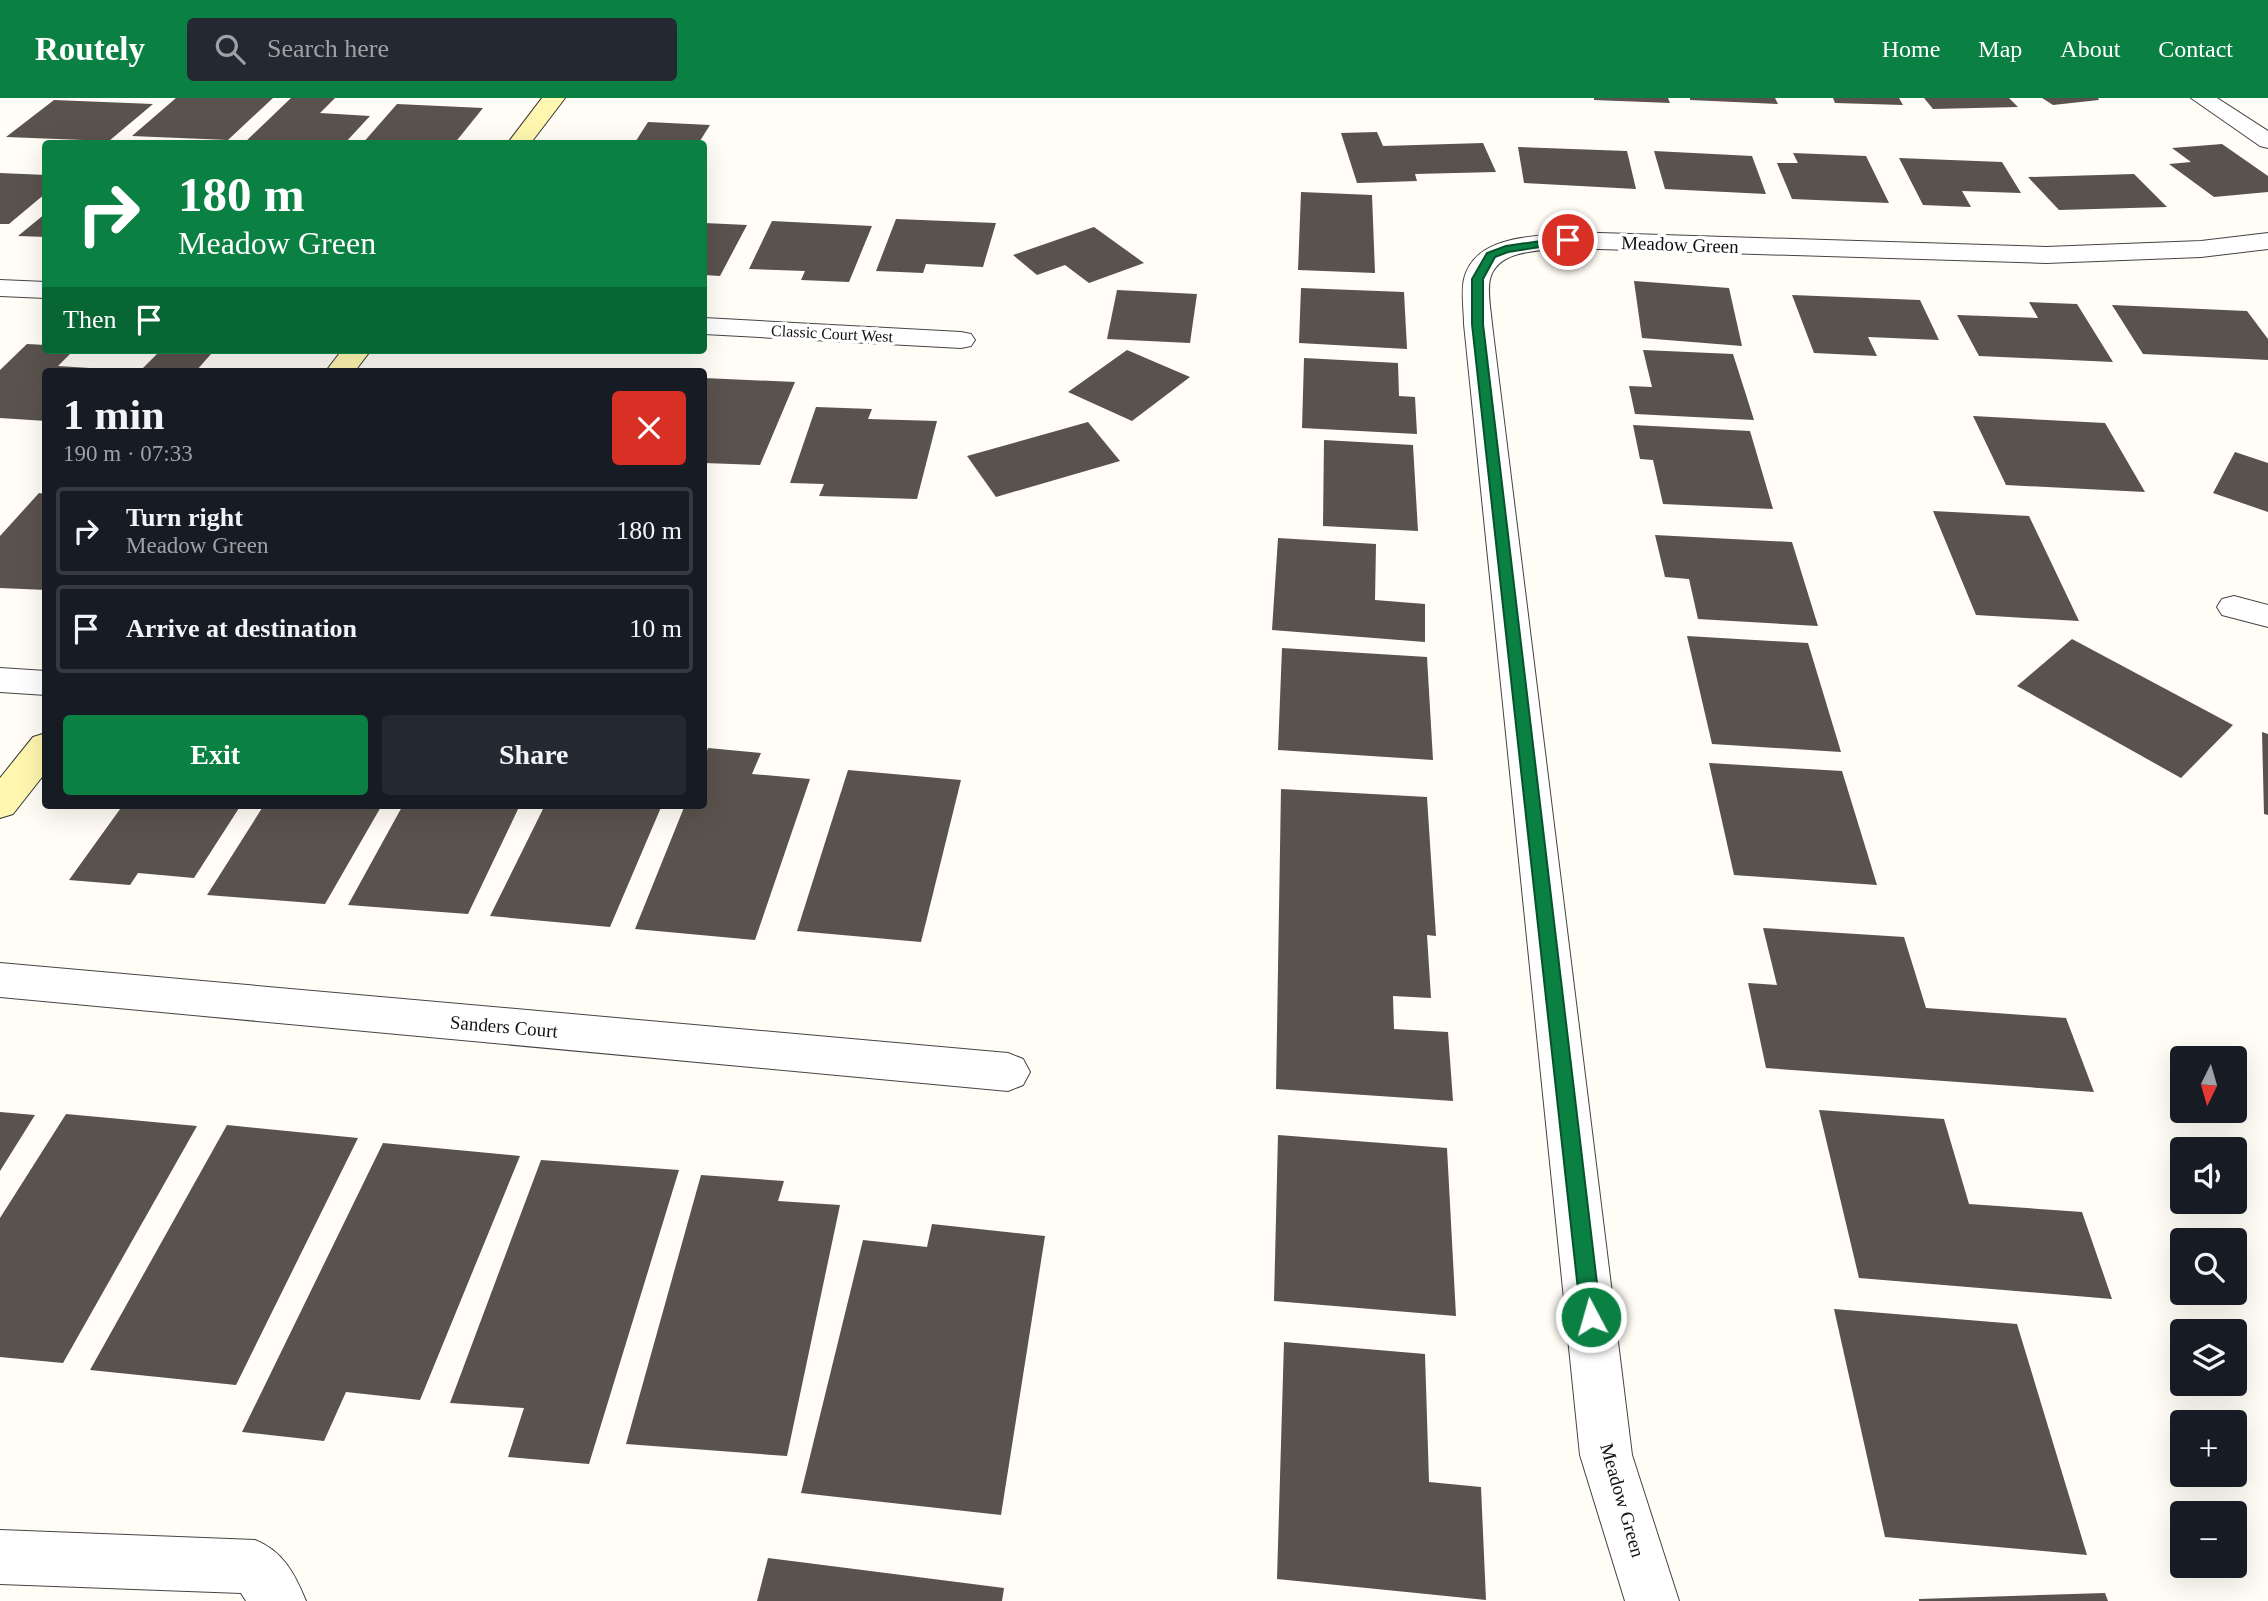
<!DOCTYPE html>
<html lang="en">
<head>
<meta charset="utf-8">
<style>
	:root { --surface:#171b24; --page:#242831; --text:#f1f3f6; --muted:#9ea1a6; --line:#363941; --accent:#0b8043 }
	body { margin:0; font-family:Georgia,serif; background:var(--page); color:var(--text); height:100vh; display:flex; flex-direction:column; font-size:26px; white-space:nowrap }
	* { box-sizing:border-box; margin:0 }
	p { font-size:23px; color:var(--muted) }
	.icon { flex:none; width:38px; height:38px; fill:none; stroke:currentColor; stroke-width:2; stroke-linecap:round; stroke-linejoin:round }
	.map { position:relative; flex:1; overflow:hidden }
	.drawer { position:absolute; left:42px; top:270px; width:665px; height:441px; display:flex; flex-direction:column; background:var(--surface); border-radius:7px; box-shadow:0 7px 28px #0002 }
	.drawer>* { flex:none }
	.guide { position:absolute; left:42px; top:42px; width:665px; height:214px; border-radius:7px; box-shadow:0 7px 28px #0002; background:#0b8043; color:#fff; overflow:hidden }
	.needle { width:46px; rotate:185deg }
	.fabs { position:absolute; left:2170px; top:948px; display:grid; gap:14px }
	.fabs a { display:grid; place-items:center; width:77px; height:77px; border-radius:7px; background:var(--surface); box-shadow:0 7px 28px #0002; font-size:35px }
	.pin { position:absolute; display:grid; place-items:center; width:60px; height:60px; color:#fff; margin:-30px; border:4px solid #fff; border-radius:50%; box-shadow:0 2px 7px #0007 }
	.me { position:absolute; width:77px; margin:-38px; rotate:354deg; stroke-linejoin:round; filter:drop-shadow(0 0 5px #0008) }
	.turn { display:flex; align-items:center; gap:24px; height:147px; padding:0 21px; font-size:32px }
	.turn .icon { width:91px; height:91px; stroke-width:2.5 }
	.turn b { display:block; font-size:49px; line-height:60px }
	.then { display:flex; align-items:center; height:66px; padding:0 21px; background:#0003; gap:14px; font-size:26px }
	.round { display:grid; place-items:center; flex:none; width:74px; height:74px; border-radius:7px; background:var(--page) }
	.overview { display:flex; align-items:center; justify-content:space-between; height:119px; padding:0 21px }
	h1 { font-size:42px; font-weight:700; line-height:52px }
	.primary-button { display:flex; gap:14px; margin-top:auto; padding:14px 21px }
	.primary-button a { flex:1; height:80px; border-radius:7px; background:var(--accent); color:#fff; font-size:28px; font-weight:700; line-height:80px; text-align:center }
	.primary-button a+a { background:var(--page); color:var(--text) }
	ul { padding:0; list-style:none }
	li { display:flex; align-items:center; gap:21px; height:88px; margin:0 14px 10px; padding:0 7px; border:4px solid var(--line); border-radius:7px }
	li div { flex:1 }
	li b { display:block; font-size:26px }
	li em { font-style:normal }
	header { display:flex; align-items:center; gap:42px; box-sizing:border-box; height:98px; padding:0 35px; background:var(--accent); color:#fff }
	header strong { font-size:33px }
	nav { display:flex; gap:38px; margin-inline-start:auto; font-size:24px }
	.search { width:490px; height:63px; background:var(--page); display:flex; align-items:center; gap:18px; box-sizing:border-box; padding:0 24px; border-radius:7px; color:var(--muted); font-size:26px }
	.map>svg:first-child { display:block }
</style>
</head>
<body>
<header>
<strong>Routely</strong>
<div class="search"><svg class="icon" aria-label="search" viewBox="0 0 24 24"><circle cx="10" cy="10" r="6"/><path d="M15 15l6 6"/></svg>Search here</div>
<nav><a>Home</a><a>Map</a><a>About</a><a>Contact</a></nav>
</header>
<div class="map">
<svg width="2268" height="1503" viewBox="0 0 2268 1503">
	<rect width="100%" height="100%" fill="#fffdf5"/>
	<!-- building -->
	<g fill="#5a524d">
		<path d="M 176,0 L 273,0 L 228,42 L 132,38 Z"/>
		<path d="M 291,0 L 335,0 L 320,15 L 370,18 L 344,46 L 243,46 Z"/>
		<path d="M 1594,0 L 1668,0 L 1670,5 L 1594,2 Z"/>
		<path d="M 1690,0 L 1775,0 L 1778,6 L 1690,2 Z"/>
		<path d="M 1833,0 L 1899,0 L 1903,7 L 1835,5 Z"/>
		<path d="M 1924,0 L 2009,0 L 2018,9 L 1933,11 Z"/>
		<path d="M 2042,0 L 2098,0 L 2099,2 L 2053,7 Z"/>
		<path d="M 54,2 L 153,6 L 109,43 L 6,39 Z"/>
		<path d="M 397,6 L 483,10 L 454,46 L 362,46 Z"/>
		<path d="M 648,24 L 710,27 L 698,46 L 634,46 Z"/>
		<path d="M 1377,34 L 1383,48 L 1483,45 L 1496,74 L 1415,76 L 1417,83 L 1357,85 L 1341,35 Z"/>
		<path d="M 2222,46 L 2268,78 L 2268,94 L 2214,99 L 2169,66 L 2191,64 L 2172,50 Z"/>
		<path d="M 1518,49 L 1627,53 L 1636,91 L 1524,85 Z"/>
		<path d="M 1654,53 L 1752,58 L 1766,96 L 1665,91 Z"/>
		<path d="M 1793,55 L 1866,58 L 1889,105 L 1792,101 L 1777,65 L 1798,65 Z"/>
		<path d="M 1899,60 L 2002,64 L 2021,95 L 1962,93 L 1971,109 L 1923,107 Z"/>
		<path d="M 0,75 L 46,77 L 46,95 L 9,126 L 0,126 Z"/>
		<path d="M 2134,76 L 2167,109 L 2059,112 L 2028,79 Z"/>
		<path d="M 1301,94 L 1372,97 L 1375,175 L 1298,172 Z"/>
		<path d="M 46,115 L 46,139 L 18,138 Z"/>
		<path d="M 896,121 L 996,125 L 983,169 L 926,166 L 923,175 L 876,173 Z"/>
		<path d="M 772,123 L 872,128 L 849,184 L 801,182 L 805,173 L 749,171 Z"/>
		<path d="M 704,125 L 747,127 L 720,178 L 704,177 Z"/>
		<path d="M 1094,129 L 1144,165 L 1089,185 L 1065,167 L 1037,177 L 1013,157 Z"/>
		<path d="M 1634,183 L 1729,190 L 1742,248 L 1642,240 Z"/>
		<path d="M 1301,190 L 1404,194 L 1407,251 L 1299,245 Z"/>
		<path d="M 1117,192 L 1197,196 L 1190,245 L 1107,241 Z"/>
		<path d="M 1792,197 L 1920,202 L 1939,242 L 1868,239 L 1877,258 L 1814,255 Z"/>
		<path d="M 2029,204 L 2077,206 L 2113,264 L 1979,258 L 1957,217 L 2038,220 Z"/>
		<path d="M 2112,207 L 2247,213 L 2268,241 L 2268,262 L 2143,256 Z"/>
		<path d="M 27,246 L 46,247 L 46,252 L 74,252 L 58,268 L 106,271 L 106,273 L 46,273 L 46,323 L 0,320 L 0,272 Z"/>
		<path d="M 1127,252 L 1190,279 L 1132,323 L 1068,294 Z"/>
		<path d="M 1643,252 L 1733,256 L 1754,322 L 1635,316 L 1629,288 L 1652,289 Z"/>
		<path d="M 159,254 L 211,256 L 196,273 L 140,273 Z"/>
		<path d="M 1304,260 L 1398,265 L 1399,298 L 1415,299 L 1417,336 L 1302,330 Z"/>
		<path d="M 704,280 L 795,284 L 760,367 L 704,365 Z"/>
		<path d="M 816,309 L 872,311 L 868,321 L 937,323 L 917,401 L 819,398 L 824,386 L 790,385 Z"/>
		<path d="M 1973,318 L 2105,325 L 2145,394 L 2006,387 Z"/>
		<path d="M 1088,324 L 1120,363 L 996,399 L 967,358 Z"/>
		<path d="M 1633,327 L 1750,333 L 1773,411 L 1663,406 L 1653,362 L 1640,361 Z"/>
		<path d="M 1324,342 L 1413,347 L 1418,433 L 1323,428 Z"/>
		<path d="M 2235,354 L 2268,365 L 2268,414 L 2213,395 Z"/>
		<path d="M 39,395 L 46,396 L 46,492 L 0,490 L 0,438 Z"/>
		<path d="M 1933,413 L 2029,418 L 2079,523 L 1976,517 Z"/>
		<path d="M 1655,437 L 1792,444 L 1818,528 L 1698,521 L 1689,481 L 1665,479 Z"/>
		<path d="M 1278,440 L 1376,446 L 1375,502 L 1425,506 L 1425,544 L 1272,532 Z"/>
		<path d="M 1687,538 L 1808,545 L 1841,654 L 1712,646 Z"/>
		<path d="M 2072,541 L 2233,627 L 2181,680 L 2017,588 Z"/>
		<path d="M 1282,550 L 1427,559 L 1433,662 L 1278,652 Z"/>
		<path d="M 2262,634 L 2268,636 L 2268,717 L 2264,716 Z"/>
		<path d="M 708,650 L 761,655 L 752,676 L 810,681 L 755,842 L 635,831 L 685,707 L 704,707 L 704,662 Z"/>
		<path d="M 1709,665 L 1842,673 L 1877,787 L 1734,777 Z"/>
		<path d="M 848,672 L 961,682 L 921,844 L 797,833 Z"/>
		<path d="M 1281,691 L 1427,699 L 1436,838 L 1427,837 L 1431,900 L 1393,898 L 1394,931 L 1448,934 L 1453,1003 L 1276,991 Z"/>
		<path d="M 123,707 L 241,707 L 194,780 L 138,775 L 130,787 L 69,782 Z"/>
		<path d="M 264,707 L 382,707 L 325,806 L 207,797 Z"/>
		<path d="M 403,707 L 520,707 L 468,816 L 348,807 Z"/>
		<path d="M 545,707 L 662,707 L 610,829 L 490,818 Z"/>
		<path d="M 1763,830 L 1904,839 L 1926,910 L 2066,920 L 2094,994 L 1766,970 L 1748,885 L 1777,887 Z"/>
		<path d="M 1819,1012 L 1944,1021 L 1969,1106 L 2082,1114 L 2112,1201 L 1859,1180 Z"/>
		<path d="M 0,1014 L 35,1017 L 0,1073 Z"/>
		<path d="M 66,1016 L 197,1028 L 63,1265 L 0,1259 L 0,1120 Z"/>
		<path d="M 227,1027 L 358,1040 L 236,1287 L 90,1272 Z"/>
		<path d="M 1278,1037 L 1447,1050 L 1456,1218 L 1274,1203 Z"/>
		<path d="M 383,1045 L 520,1058 L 420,1302 L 346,1294 L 324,1343 L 242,1334 Z"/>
		<path d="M 541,1062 L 679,1072 L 589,1366 L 508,1359 L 524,1310 L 450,1305 Z"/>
		<path d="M 701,1077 L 784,1083 L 778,1103 L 840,1107 L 787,1358 L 626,1346 Z"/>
		<path d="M 932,1126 L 1045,1138 L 1001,1417 L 801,1395 L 863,1142 L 927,1149 Z"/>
		<path d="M 1834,1211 L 2017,1226 L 2087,1457 L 1885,1439 Z"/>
		<path d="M 1284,1244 L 1425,1256 L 1429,1384 L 1481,1389 L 1486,1502 L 1277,1481 Z"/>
		<path d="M 768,1460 L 1004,1490 L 1002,1503 L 757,1503 Z"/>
		<path d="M 2105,1495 L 2108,1503 L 1919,1503 L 1919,1501 Z"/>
	</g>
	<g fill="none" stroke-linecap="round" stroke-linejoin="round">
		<!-- street casing -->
		<g stroke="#444" stroke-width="2">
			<g id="street">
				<path d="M 2191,0 L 2217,0 L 2268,33 L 2268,50 L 2260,48 Z"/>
				<path d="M 1568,134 L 2046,149 L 2201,143 L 2268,135 L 2268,151 L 2201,159 L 2046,165 L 1568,150 C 1543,153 1498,150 1490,181 C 1487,194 1491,213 1492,226 L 1632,1357 L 1679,1503 L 1625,1503 L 1580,1357 L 1464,226 C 1464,213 1461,194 1464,181 C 1475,137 1531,140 1568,134 Z"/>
				<path d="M 0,182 L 46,184 L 46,200 L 0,198 Z"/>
				<path d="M 704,220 L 961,234 L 971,236 L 975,242 L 971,248 L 961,250 L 704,236 Z"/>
				<path d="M 2234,498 L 2268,507 L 2268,529 L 2222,517 L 2217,509 L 2222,501 Z"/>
				<path d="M 0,570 L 46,573 L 46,597 L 0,594 Z"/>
				<path d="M 0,865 L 1008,955 L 1023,961 L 1030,974 L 1023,987 L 1008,993 L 0,899 Z"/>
				<path d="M 0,1432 L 255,1442 C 283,1453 295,1476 306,1503 L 246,1503 L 241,1495 L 0,1486 Z"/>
			</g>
		</g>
		<!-- secondary casing -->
		<g stroke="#333" stroke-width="2">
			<g id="secondary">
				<path d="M 542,0 L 565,0 L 530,46 L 507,46 Z"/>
				<path d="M 342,252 L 371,252 L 355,273 L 326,273 Z"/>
				<path d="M 46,635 L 46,674 L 13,716 L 0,720 L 0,680 L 33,639 Z"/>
			</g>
		</g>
		<!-- street -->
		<use href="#street" fill="#fff" fill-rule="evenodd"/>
		<!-- secondary -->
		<use href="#secondary" fill="#fff6b0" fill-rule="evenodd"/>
	</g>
	<!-- route -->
	<path fill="#0b8043" stroke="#07532c" stroke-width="2" d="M 1568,139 L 1572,140 L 1572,144 L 1508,154 L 1495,159 L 1483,181 L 1483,226 L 1601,1219 L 1598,1226 L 1591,1229 L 1583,1226 L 1581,1219 L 1472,226 L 1472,181 L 1487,155 L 1506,148 Z"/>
	<g text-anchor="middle" stroke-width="7" stroke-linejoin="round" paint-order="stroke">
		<!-- far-street labels -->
		<g font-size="16" fill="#111" stroke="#fff">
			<text transform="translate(832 235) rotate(3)" y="6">Classic Court West</text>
		</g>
		<!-- street labels -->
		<g font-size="19" fill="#111" stroke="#fff">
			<text transform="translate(1680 146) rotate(2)" y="7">Meadow Green</text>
			<text transform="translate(504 928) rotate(5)" y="7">Sanders Court</text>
			<text transform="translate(1623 1402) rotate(74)" y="7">Meadow Green</text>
		</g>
	</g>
</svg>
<div class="fabs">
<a><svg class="needle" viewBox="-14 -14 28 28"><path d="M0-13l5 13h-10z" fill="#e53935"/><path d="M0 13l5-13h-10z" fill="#9ea1a6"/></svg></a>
<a><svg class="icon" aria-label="sound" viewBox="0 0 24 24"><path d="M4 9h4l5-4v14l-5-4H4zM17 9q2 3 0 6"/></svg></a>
<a><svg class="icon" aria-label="search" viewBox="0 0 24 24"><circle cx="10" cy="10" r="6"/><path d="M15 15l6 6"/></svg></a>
<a><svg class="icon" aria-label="layers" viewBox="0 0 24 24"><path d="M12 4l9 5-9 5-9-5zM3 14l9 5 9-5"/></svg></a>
<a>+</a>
<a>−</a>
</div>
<div class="pin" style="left:1568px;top:142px;background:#d93025"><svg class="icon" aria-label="arrive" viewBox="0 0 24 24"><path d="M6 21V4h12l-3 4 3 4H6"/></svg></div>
<svg class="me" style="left:1591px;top:1219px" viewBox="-20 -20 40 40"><circle r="17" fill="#0b8043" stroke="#fff" stroke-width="3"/><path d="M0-11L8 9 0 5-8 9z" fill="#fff"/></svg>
<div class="guide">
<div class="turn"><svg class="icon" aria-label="right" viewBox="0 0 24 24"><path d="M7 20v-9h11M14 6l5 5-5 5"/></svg><div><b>180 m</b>Meadow Green</div></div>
<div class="then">Then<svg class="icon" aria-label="arrive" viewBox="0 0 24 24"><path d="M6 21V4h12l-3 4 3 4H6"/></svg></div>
</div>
<section class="drawer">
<div class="overview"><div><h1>1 min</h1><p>190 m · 07:33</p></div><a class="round" style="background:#d93025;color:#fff"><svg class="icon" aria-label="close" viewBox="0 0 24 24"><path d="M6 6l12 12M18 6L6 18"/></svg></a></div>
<ul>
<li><svg class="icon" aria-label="right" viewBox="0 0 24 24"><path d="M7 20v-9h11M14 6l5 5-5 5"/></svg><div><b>Turn right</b><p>Meadow Green</p></div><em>180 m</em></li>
<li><svg class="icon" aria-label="arrive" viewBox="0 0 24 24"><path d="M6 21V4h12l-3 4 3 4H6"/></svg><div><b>Arrive at destination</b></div><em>10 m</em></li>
</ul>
<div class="primary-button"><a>Exit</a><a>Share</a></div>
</section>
</div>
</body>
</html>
